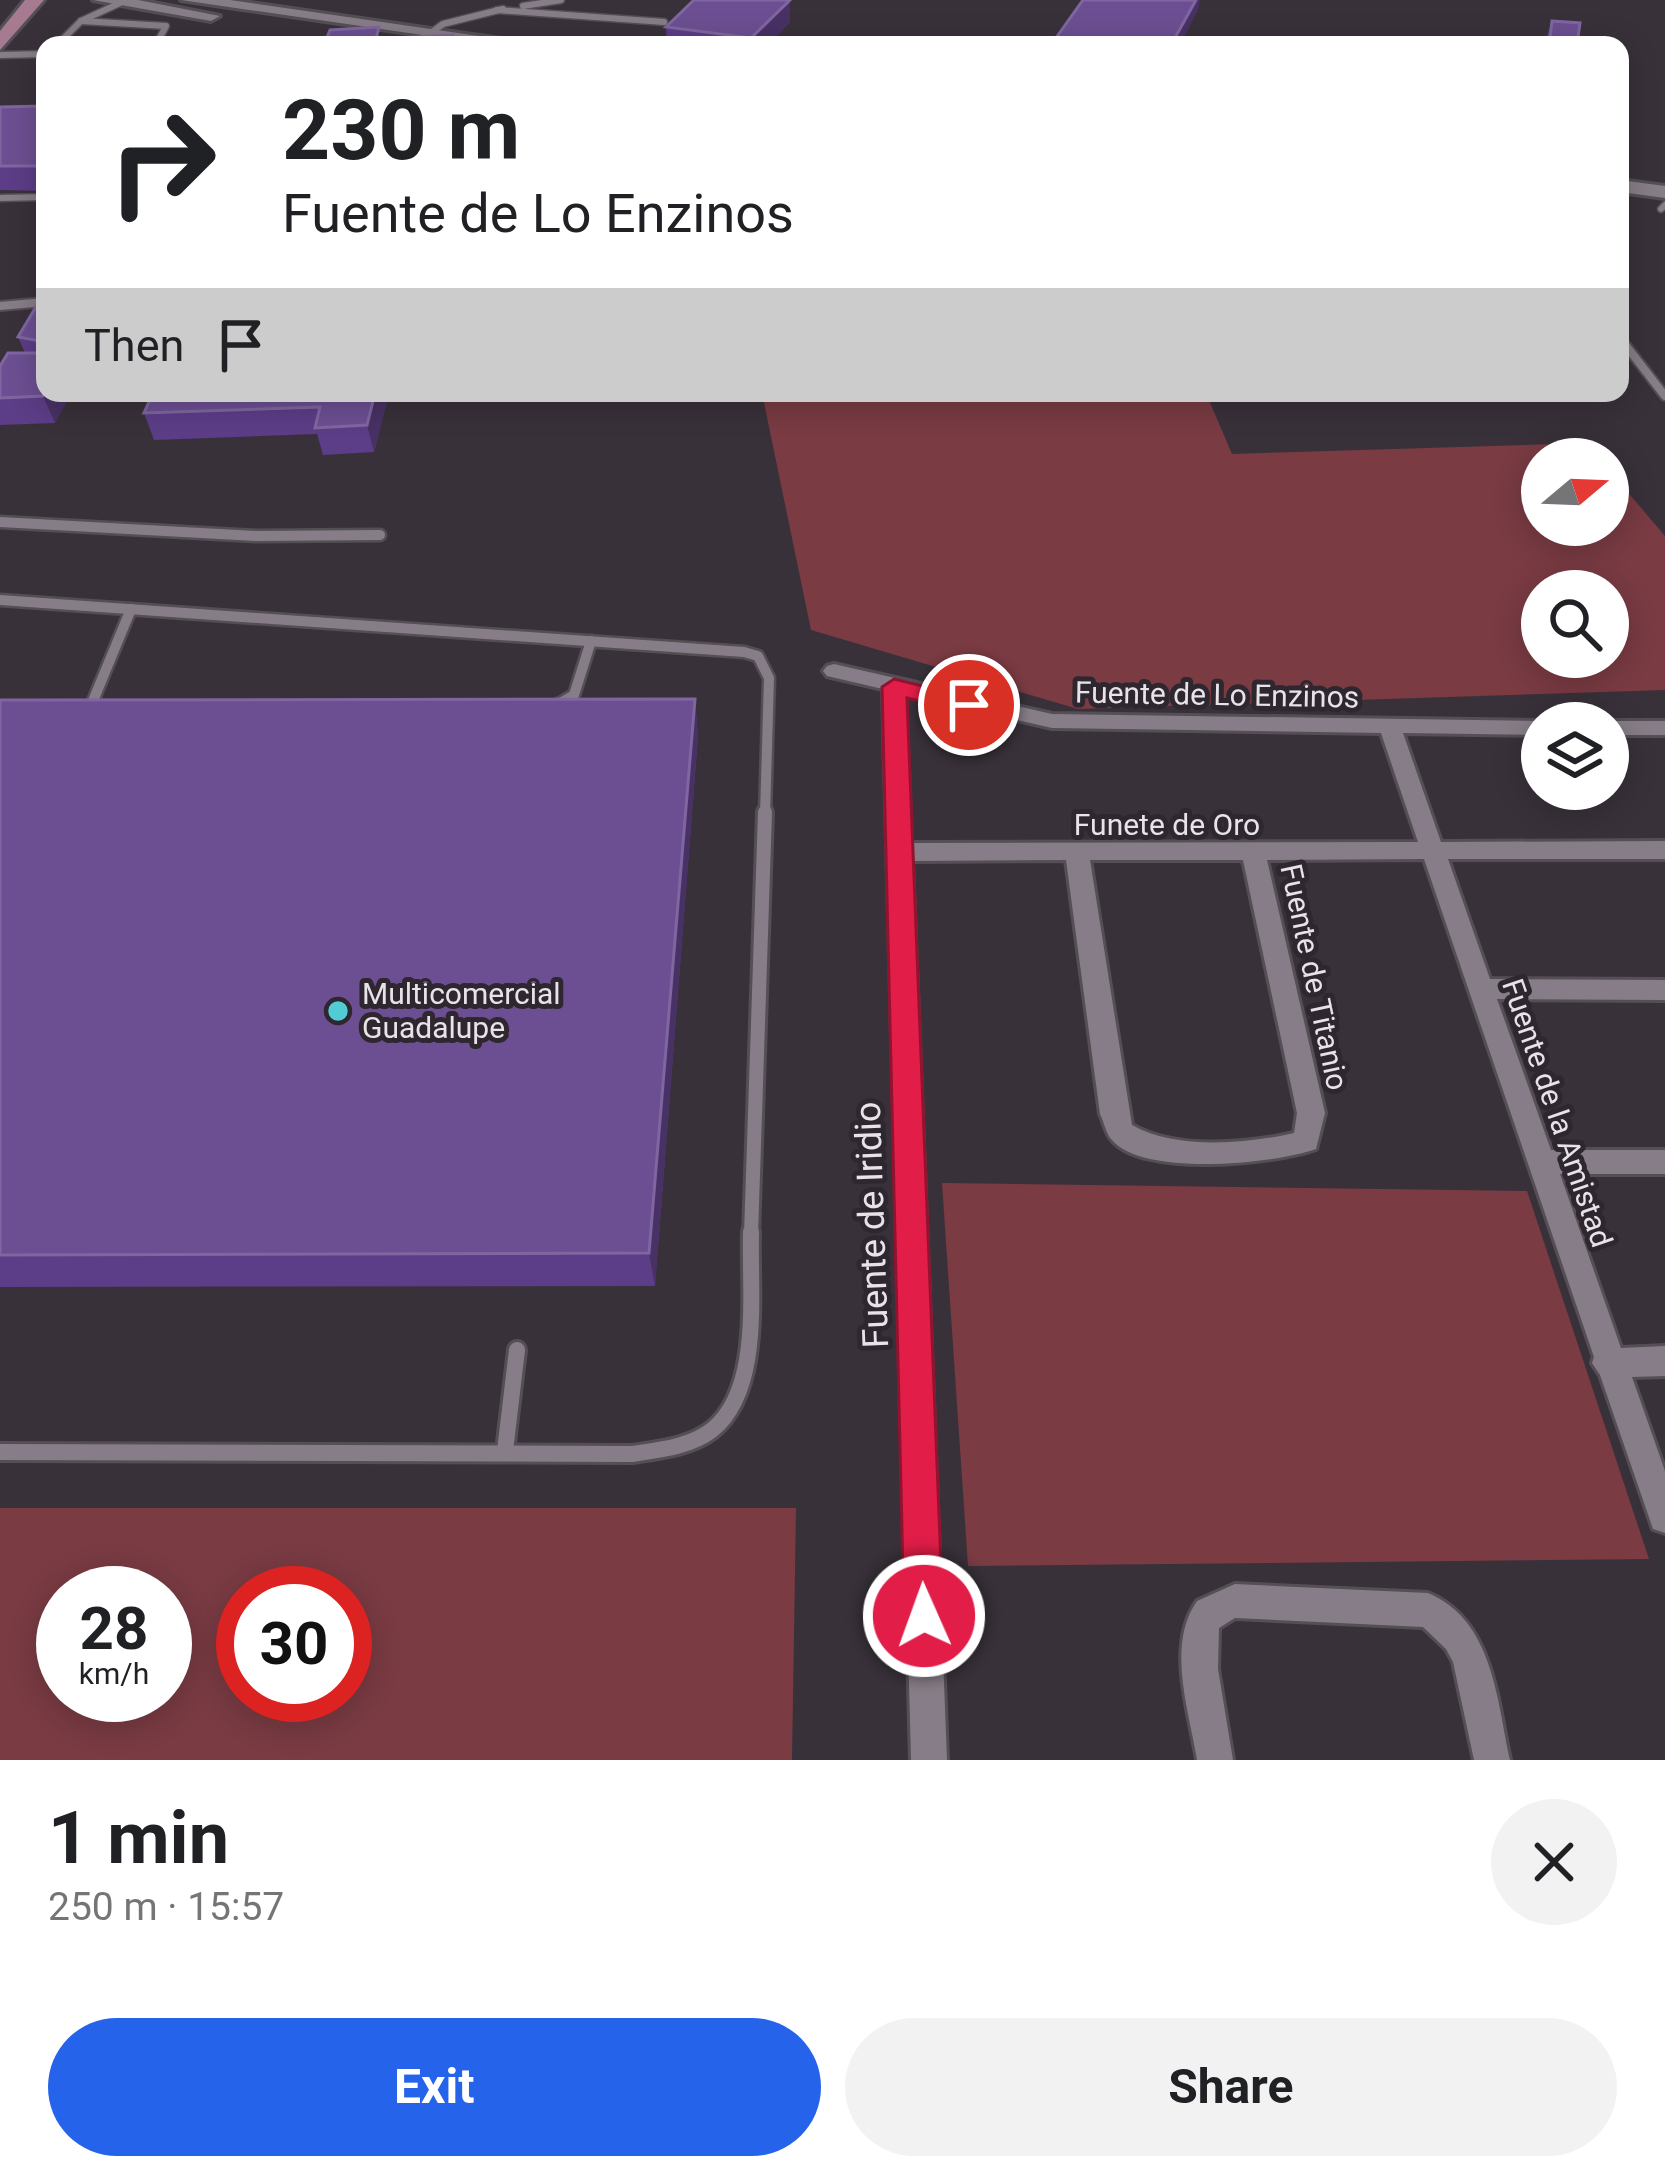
<!DOCTYPE html>
<html lang="en">
<head>
<meta charset="utf-8">
<style>
	:root { --surface:#fff; --page:#f2f2f2; --text:#202124; --muted:#757577; --accent:#2563eb }
	body { margin:0; font-family:Roboto,sans-serif; background:var(--page); color:var(--text); height:100vh; display:flex; flex-direction:column; font-size:45px; white-space:nowrap }
	* { box-sizing:border-box; margin:0 }
	p { font-size:39px; color:var(--muted) }
	.icon { flex:none; width:66px; height:66px; fill:none; stroke:currentColor; stroke-width:2; stroke-linecap:round; stroke-linejoin:round }
	.map { position:relative; height:1760px; overflow:hidden }
	.sheet { display:flex; flex-direction:column; background:var(--surface); flex:1 }
	.sheet>* { flex:none }
	.hud { position:absolute; left:36px; top:36px; width:1593px; height:366px; border-radius:24px; box-shadow:0 6px 30px #0003; background:#fff; color:var(--text); overflow:hidden }
	.needle { width:78px; rotate:71deg }
	.tools { position:absolute; left:1521px; top:438px; display:grid; gap:24px }
	.tools a { display:grid; place-items:center; width:108px; height:108px; border-radius:50%; background:var(--surface); box-shadow:0 6px 30px #0003; font-size:60px }
	.speed { position:absolute; left:36px; top:1566px; display:flex; gap:24px; font-size:60px; font-weight:700; text-align:center }
	.speed>* { display:grid; place-content:center; width:156px; height:156px; border-radius:50%; background:var(--surface); box-shadow:0 6px 30px #0003; line-height:1 }
	.speed small { font-size:30px; font-weight:400 }
	.speed .limit { border:18px solid #d22; background:#fff; color:#111 }
	.pin { position:absolute; display:grid; place-items:center; width:102px; height:102px; color:#fff; margin:-51px; border:6px solid #fff; border-radius:50%; box-shadow:0 3px 12px #0007 }
	.me { position:absolute; width:132px; margin:-66px; rotate:358deg; stroke-linejoin:round; filter:drop-shadow(0 0 9px #0008) }
	.turn { display:flex; align-items:center; gap:42px; height:252px; padding:0 48px; font-size:54px }
	.turn .icon { width:156px; height:156px; stroke-width:2.5 }
	.turn b { display:block; font-size:84px; line-height:102px }
	.then { display:flex; align-items:center; height:114px; padding:0 48px; background:#0003; gap:24px; font-size:45px }
	.round { display:grid; place-items:center; flex:none; width:126px; height:126px; border-radius:63px; background:var(--page) }
	.head { display:flex; align-items:center; justify-content:space-between; height:204px; padding:0 48px }
	h1 { font-size:72px; font-weight:700; line-height:90px }
	.button { display:flex; gap:24px; margin-top:auto; padding:24px 48px }
	.button a { flex:1; height:138px; border-radius:72px; background:var(--accent); color:#fff; font-size:48px; font-weight:700; line-height:138px; text-align:center }
	.button a+a { background:var(--page); color:var(--text) }
	.map>svg:first-child { display:block }
</style>
</head>
<body>
<div class="map">
<svg width="1665" height="1760" viewBox="0 0 1665 1760">
	<rect width="100%" height="100%" fill="#39313a"/>
	<!-- green -->
	<g fill="#7a3b43" fill-rule="evenodd">
		<path d="M 762,393 L 1206,393 L 1232,454 L 1587,443 L 1600,459 L 1542,459 L 1542,525 L 1608,525 L 1608,469 L 1665,536 L 1665,690 L 1078,709 L 811,630 ZM 1542,591 L 1608,591 L 1608,657 L 1542,657 Z"/>
		<path d="M 942,1183 L 1527,1191 L 1649,1559 L 968,1566 Z"/>
		<path d="M 0,1508 L 796,1508 L 792,1760 L 0,1760 ZM 63,1593 L 165,1593 L 165,1695 L 63,1695 ZM 243,1593 L 345,1593 L 345,1695 L 243,1695 Z"/>
	</g>
	<g fill="none" stroke-linecap="round" stroke-linejoin="round">
		<!-- lane-far4 casing -->
		<g stroke="#544e55" stroke-width="9">
			<g id="lane-far4">
				<path d="M 523,6 L 561,0"/>
				<path d="M 497,10 L 664,22"/>
				<path d="M 81,21 L 166,26 L 156,45"/>
				<path d="M 417,43 L 443,24 L 503,9"/>
				<path d="M 57,45 L 81,21 L 120,3"/>
				<path d="M 0,55 L 45,54"/>
				<path d="M 0,198 L 45,197"/>
				<path d="M 1661,209 L 1665,205"/>
			</g>
		</g>
		<!-- lane-far3 casing -->
		<g stroke="#544e55" stroke-width="12">
			<g id="lane-far3">
				<path d="M 0,306 L 45,302"/>
				<path d="M 1620,338 L 1665,396"/>
			</g>
		</g>
		<!-- lane-far2 casing -->
		<g stroke="#544e55" stroke-width="15">
			<g id="lane-far2">
				<path d="M 0,522 L 257,536 L 380,535"/>
				<path d="M 0,600 L 744,652 L 758,656 L 769,678 L 765,815"/>
				<path d="M 557,705 L 574,695 L 591,641"/>
				<path d="M 88,713 L 131,609"/>
			</g>
		</g>
		<!-- lane-far1 casing -->
		<g stroke="#544e55" stroke-width="20">
			<path id="lane-far1" d="M 751,1235 L 765,812"/>
		</g>
		<!-- lane casing -->
		<g stroke="#544e55" stroke-width="22">
			<g id="lane">
				<path d="M 505,1451 L 517,1350"/>
				<path d="M 0,1452 L 632,1454 C 659,1450 690,1447 712,1430 C 763,1389 749,1289 751,1232"/>
			</g>
		</g>
		<!-- street casing -->
		<g stroke="#544e55" stroke-width="6">
			<g id="street">
				<path d="M 834,664 L 1052,714 L 1542,721 L 1550,723 L 1542,723 L 1542,735 L 1403,733 L 1441,842 L 1665,841 L 1665,859 L 1448,859 L 1490,979 L 1665,980 L 1665,1000 L 1497,999 L 1551,1150 L 1665,1150 L 1665,1174 L 1560,1174 L 1621,1348 L 1665,1346 L 1665,1376 L 1632,1377 L 1665,1471 L 1665,1533 L 1653,1529 L 1600,1375 L 1592,1363 L 1594,1357 L 1424,859 L 1267,860 L 1325,1113 L 1316,1149 C 1274,1164 1143,1177 1112,1140 C 1106,1134 1104,1122 1100,1114 L 1066,860 L 912,861 L 947,1760 L 911,1760 L 883,689 L 827,676 L 823,671 L 827,666 ZM 905,694 L 1052,728 L 1381,733 L 1418,842 L 911,843 ZM 1090,860 L 1243,860 L 1297,1113 L 1294,1133 C 1246,1144 1176,1150 1132,1125 Z"/>
				<path d="M 1608,721 L 1665,721 L 1665,735 L 1608,735 L 1608,723 L 1600,723 Z"/>
				<path d="M 1235,1584 L 1428,1593 C 1493,1620 1497,1700 1510,1760 L 1474,1760 L 1453,1662 L 1446,1649 L 1423,1627 L 1235,1618 L 1219,1628 L 1218,1669 L 1233,1760 L 1197,1760 C 1189,1711 1166,1645 1197,1601 Z"/>
			</g>
		</g>
		<!-- secondary casing -->
		<g stroke="#544e55" stroke-width="6">
			<g id="secondary">
				<path d="M 93,0 L 138,0 L 220,16 L 211,21 Z"/>
				<path d="M 181,0 L 230,0 L 542,45 L 491,45 Z"/>
				<path d="M 1620,180 L 1665,186 L 1665,198 L 1620,192 Z"/>
			</g>
		</g>
		<!-- primary casing -->
		<g stroke="#544e55" stroke-width="6">
			<path id="primary" d="M 25,0 L 44,0 L 0,50 L 0,31 Z"/>
		</g>
		<!-- lane-far4 -->
		<use href="#lane-far4" stroke="#877d88" stroke-width="6"/>
		<!-- lane-far3 -->
		<use href="#lane-far3" stroke="#877d88" stroke-width="8"/>
		<!-- lane-far2 -->
		<use href="#lane-far2" stroke="#877d88" stroke-width="10"/>
		<!-- lane-far1 -->
		<use href="#lane-far1" stroke="#877d88" stroke-width="14"/>
		<!-- lane -->
		<use href="#lane" stroke="#877d88" stroke-width="16"/>
		<!-- street -->
		<use href="#street" fill="#877d88" fill-rule="evenodd"/>
		<!-- secondary -->
		<use href="#secondary" fill="#877d88" fill-rule="evenodd"/>
		<!-- primary -->
		<use href="#primary" fill="#a67b92" fill-rule="evenodd"/>
	</g>
	<!-- wall -->
	<g fill="#5c3d87">
		<path d="M 1552,21 L 1577,45 L 1544,45 Z"/>
		<path d="M 790,22 L 768,45 L 667,45 L 666,27 Z"/>
		<path d="M 45,106 L 45,191 L 0,190 L 0,107 Z"/>
		<path d="M 45,295 L 55,423 L 0,425 L 0,366 L 25,353 L 18,337 Z"/>
		<path d="M 153,393 L 389,393 L 374,452 L 323,455 L 317,434 L 154,440 L 144,413 Z"/>
		<path d="M 695,699 L 698,736 L 655,1286 L 0,1287 L 0,700 Z"/>
	</g>
	<!-- shaded-wall -->
	<g fill="#483164">
		<path d="M 790,0 L 790,22 L 768,45 L 751,45 L 751,38 Z"/>
		<path d="M 1196,0 L 1200,0 L 1198,10 L 1180,45 L 1171,45 Z"/>
		<path d="M 45,393 L 72,393 L 55,423 L 43,396 Z"/>
		<path d="M 375,393 L 389,393 L 374,452 L 367,425 Z"/>
		<path d="M 695,699 L 698,736 L 655,1286 L 649,1253 Z"/>
	</g>
	<!-- building -->
	<g fill="#6c4f92" stroke="#7f66a0" stroke-width="3">
		<path d="M 694,0 L 790,0 L 751,38 L 666,27 Z"/>
		<path d="M 1083,0 L 1196,0 L 1171,45 L 1051,45 Z"/>
		<path d="M 1552,21 L 1580,23 L 1577,45 L 1549,45 Z"/>
		<path d="M 379,27 L 376,39 L 453,35 L 453,45 L 324,45 L 330,30 Z"/>
		<path d="M 45,106 L 45,166 L 0,166 L 0,107 Z"/>
		<path d="M 43,295 L 45,295 L 45,393 L 43,396 L 0,398 L 0,366 L 8,353 L 38,353 L 40,341 L 18,337 Z"/>
		<path d="M 153,393 L 375,393 L 367,425 L 315,428 L 320,407 L 144,413 Z"/>
		<path d="M 695,699 L 649,1253 L 0,1255 L 0,700 Z"/>
	</g>
	<!-- route -->
	<path fill="#e11d48" stroke="#92132f" stroke-width="3" d="M 894,679 L 977,699 L 981,705 L 969,713 L 907,698 L 943,1616 L 938,1630 L 924,1636 L 910,1630 L 904,1616 L 882,687 Z"/>
	<!-- markers -->
	<circle fill="#51ccd4" stroke="#2f272f" stroke-width="4.5" cx="338" cy="1011" r="12"/>
	<g text-anchor="middle" stroke-width="10" stroke-linejoin="round" paint-order="stroke">
		<!-- street labels -->
		<g font-size="30" fill="#e8e3e9" stroke="#2f272f">
			<text transform="translate(1217 695) rotate(1)" y="10">Fuente de Lo Enzinos</text>
			<text x="1167" y="835">Funete de Oro</text>
			<text transform="translate(1314 977) rotate(78)" y="10">Fuente de Titanio</text>
			<text transform="translate(1557 1113) rotate(71)" y="10">Fuente de la Amistad</text>
		</g>
		<!-- poi labels -->
		<g font-size="30" fill="#e8e3e9" stroke="#2f272f" text-anchor="start">
			<text x="362" y="1004">Multicomercial<tspan x="362" dy="34">Guadalupe</tspan></text>
		</g>
		<!-- near-street labels -->
		<g font-size="36" fill="#e8e3e9" stroke="#2f272f">
			<text transform="translate(871 1225) rotate(-92)" y="13">Fuente de Iridio</text>
		</g>
	</g>
</svg>
<div class="tools">
<a><svg class="needle" viewBox="-14 -14 28 28"><path d="M0-13l5 13h-10z" fill="#e53935"/><path d="M0 13l5-13h-10z" fill="#757577"/></svg></a>
<a><svg class="icon" aria-label="search" viewBox="0 0 24 24"><circle cx="10" cy="10" r="6"/><path d="M15 15l6 6"/></svg></a>
<a><svg class="icon" aria-label="layers" viewBox="0 0 24 24"><path d="M12 4l9 5-9 5-9-5zM3 14l9 5 9-5"/></svg></a>
</div>
<div class="speed"><div>28<small>km/h</small></div><div class="limit">30</div></div>
<div class="pin" style="left:969px;top:705px;background:#d93025"><svg class="icon" aria-label="arrive" viewBox="0 0 24 24"><path d="M6 21V4h12l-3 4 3 4H6"/></svg></div>
<svg class="me" style="left:924px;top:1616px" viewBox="-20 -20 40 40"><circle r="17" fill="#e11d48" stroke="#fff" stroke-width="3"/><path d="M0-11L8 9 0 5-8 9z" fill="#fff"/></svg>
<div class="hud">
<div class="turn"><svg class="icon" aria-label="right" viewBox="0 0 24 24"><path d="M7 20v-9h11M14 6l5 5-5 5"/></svg><div><b>230 m</b>Fuente de Lo Enzinos</div></div>
<div class="then">Then<svg class="icon" aria-label="arrive" viewBox="0 0 24 24"><path d="M6 21V4h12l-3 4 3 4H6"/></svg></div>
</div>
</div>
<section class="sheet">
<div class="head"><div><h1>1 min</h1><p>250 m · 15:57</p></div><a class="round"><svg class="icon" aria-label="close" viewBox="0 0 24 24"><path d="M6 6l12 12M18 6L6 18"/></svg></a></div>
<div class="button"><a>Exit</a><a>Share</a></div>
</section>
</body>
</html>
